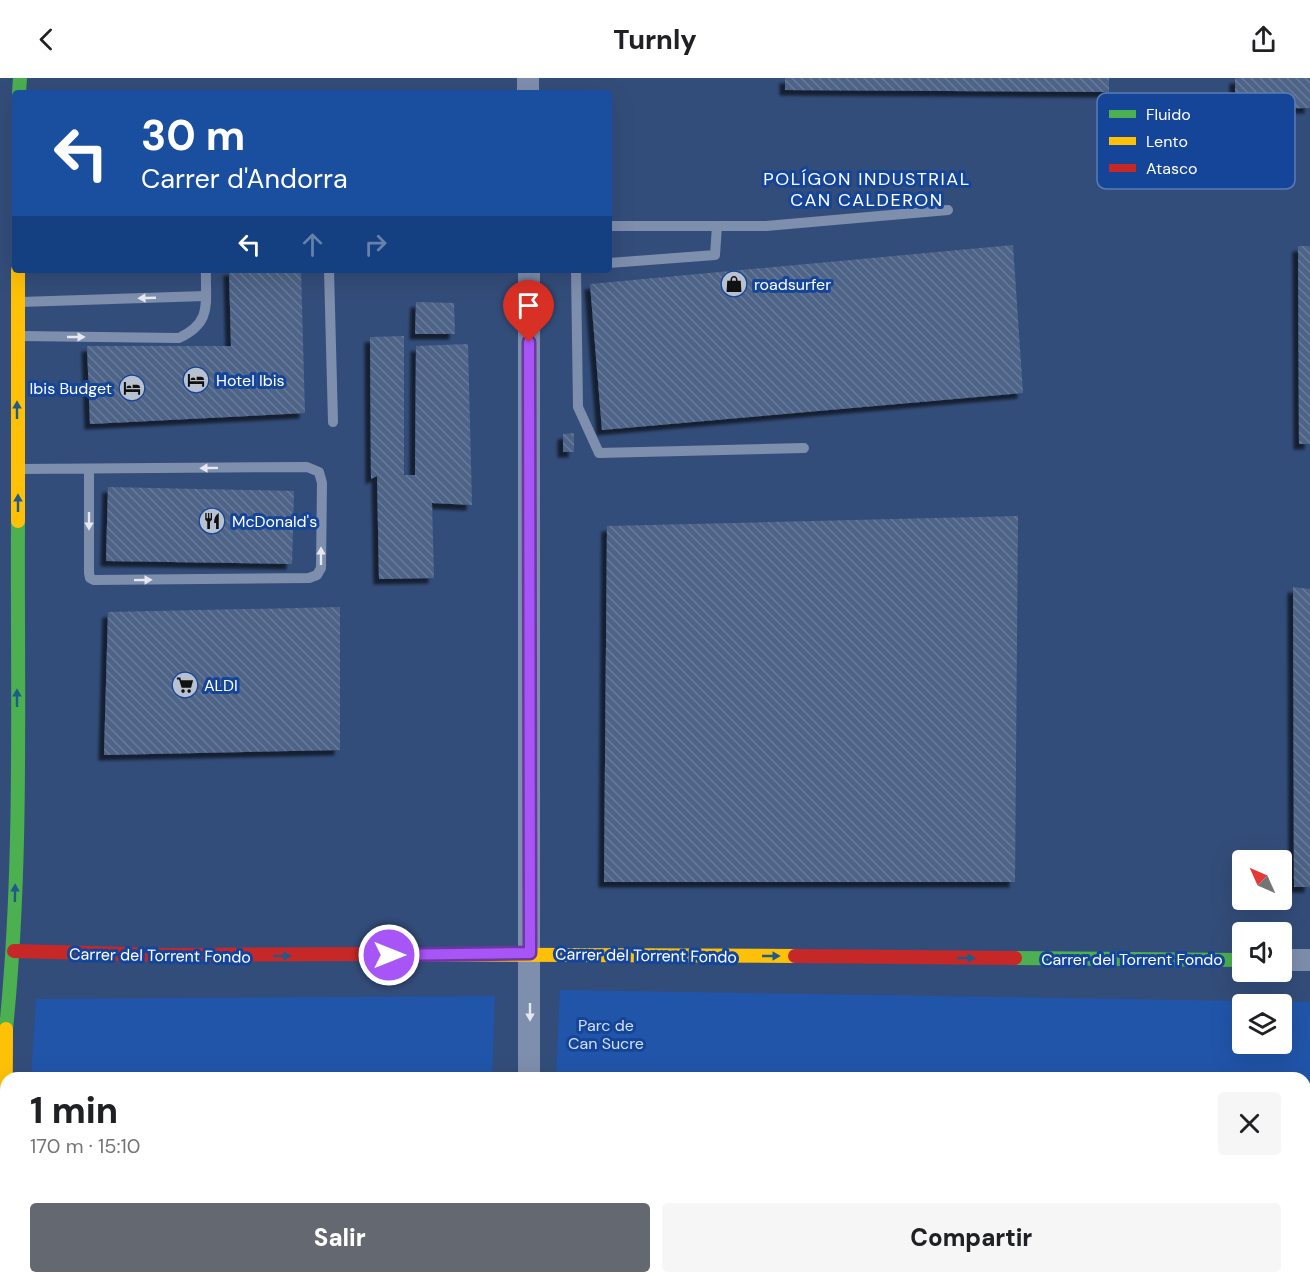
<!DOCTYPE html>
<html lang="es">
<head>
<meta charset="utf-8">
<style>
	:root { --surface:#fff; --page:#f6f6f6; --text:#202124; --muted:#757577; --accent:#646971 }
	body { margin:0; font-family:"DM Sans",sans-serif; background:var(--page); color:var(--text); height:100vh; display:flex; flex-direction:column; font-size:22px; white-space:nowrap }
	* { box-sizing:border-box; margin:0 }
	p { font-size:20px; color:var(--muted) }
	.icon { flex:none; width:33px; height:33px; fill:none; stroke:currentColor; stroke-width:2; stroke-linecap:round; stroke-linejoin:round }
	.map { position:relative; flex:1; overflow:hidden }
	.sheet { position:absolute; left:0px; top:994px; width:1311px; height:212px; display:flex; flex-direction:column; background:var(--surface); border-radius:18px 18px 0 0; box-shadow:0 6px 24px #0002 }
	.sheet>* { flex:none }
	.hud { position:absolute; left:12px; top:12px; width:600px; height:183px; border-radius:6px; box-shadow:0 6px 24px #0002; background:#1a4fa0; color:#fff; overflow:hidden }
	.needle { width:39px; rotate:315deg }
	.fabs { position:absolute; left:1232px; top:772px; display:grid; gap:12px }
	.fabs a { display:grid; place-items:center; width:60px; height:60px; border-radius:6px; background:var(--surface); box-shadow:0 6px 24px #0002; font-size:30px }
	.pin { position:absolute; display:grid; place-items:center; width:51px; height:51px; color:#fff; margin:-62px -26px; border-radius:50% 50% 50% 0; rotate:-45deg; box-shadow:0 0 6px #0007 }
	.pin .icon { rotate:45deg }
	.me { position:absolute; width:66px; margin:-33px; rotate:90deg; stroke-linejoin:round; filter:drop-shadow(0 0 4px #0008) }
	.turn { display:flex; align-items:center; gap:21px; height:126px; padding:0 30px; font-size:27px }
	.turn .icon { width:78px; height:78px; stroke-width:2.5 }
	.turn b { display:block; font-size:42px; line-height:51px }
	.lanes { display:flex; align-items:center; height:57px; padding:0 30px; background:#0003; justify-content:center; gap:30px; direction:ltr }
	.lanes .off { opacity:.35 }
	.round { display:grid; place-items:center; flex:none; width:63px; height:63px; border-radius:6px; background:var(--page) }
	.summary { display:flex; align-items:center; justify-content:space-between; height:102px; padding:0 30px }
	h1 { font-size:36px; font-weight:800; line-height:45px }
	.primary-button { display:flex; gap:12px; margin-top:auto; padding:12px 30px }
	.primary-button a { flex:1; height:69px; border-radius:6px; background:var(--accent); color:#fff; font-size:24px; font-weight:800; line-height:69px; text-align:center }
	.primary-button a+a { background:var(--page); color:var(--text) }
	header { display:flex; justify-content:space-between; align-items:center; height:78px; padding:0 30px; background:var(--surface); font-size:27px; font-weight:800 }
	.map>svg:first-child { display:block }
</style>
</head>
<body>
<header><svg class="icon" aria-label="back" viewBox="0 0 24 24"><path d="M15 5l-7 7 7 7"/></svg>Turnly<svg class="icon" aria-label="share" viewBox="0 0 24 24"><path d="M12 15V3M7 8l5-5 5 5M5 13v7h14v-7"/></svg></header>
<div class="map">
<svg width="1310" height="1205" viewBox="0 0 1310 1205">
	<defs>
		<pattern id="building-back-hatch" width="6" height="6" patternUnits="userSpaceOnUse" patternTransform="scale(1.5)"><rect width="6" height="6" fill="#4e6387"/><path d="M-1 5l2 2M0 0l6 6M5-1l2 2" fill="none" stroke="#697a99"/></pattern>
		<filter id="shadow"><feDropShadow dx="-5.5" dy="5.5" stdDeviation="1.5" flood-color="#0009"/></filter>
	</defs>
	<rect width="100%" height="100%" fill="#334d7a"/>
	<!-- green -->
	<g fill="#2155aa" fill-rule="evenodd">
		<path d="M 560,912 L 1310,924 L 1310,1054 L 1305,1054 L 1305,1000 L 556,1000 ZM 1242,927 L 1281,927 L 1281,966 L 1242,966 Z"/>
		<path d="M 495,918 L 492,1000 L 31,1000 L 36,921 Z"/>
		<path d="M 1305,1153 L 1310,1154 L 1310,1205 L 1138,1205 L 1138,1200 L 1305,1200 Z"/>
		<path d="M 666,1200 L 847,1200 L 864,1202 L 864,1205 L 666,1205 Z"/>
	</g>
	<!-- building -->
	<g fill="url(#building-back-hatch)" filter="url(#shadow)">
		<path d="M 785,0 L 1109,0 L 1109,14 L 785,12 Z"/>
		<path d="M 1235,0 L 1310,0 L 1310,30 L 1235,31 Z"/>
		<path d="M 1013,167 L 1023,315 L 602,352 L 590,206 Z"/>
		<path d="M 1298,168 L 1310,168 L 1310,366 L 1299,366 Z"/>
		<path d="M 229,192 L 301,192 L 305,335 L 90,346 L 87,268 L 231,268 Z"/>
		<path d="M 416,224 L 454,225 L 455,256 L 415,256 Z"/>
		<path d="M 404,258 L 404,397 L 415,397 L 416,268 L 468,266 L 472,427 L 432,425 L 434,500 L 379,501 L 377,398 L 371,401 L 370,259 Z"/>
		<path d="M 574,355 L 574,374 L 563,374 L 563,356 Z"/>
		<path d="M 108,409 L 294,413 L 292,486 L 106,483 Z"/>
		<path d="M 1018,438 L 1015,804 L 604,804 L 607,448 Z"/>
		<path d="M 1293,509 L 1310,511 L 1310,809 L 1294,809 Z"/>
		<path d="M 340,529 L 340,672 L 104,677 L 108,534 Z"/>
		<rect x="43" y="1200" width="100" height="5"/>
		<path d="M 386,1200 L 463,1200 L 499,1201 L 499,1205 L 386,1205 Z"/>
		<rect x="996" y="1200" width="66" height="5"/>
	</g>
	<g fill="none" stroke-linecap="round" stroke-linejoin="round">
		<!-- lane -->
		<g stroke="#7e8ead" stroke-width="10">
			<path d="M 609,148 L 766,148 L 948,132"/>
			<path d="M 609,185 L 715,177 L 717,148"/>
			<path d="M 329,192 L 333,344"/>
			<path d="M 576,192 L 578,329 L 599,375 L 804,370"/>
			<path d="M 20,224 L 205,218"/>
			<path d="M 20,258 L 179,260 C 213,244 205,225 206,192"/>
			<path d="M 21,391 L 307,389 L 319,394 L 322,405 L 321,490 L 317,497 L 309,500 L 94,502 L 90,500 L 89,495 L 89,391"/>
		</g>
		<!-- street -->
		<g stroke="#7e8ead" stroke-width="22">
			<path d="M 528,0 L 528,15"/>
			<path d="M 529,192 L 529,1000"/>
			<path d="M 1281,882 L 1310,882"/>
			<path d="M 528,1205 L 528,1200"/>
		</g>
		<!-- fast -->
		<g stroke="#4caf50" stroke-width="14">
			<path d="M 19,15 L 20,0"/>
			<path d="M 1015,880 L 1242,882"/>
			<path d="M 6,951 C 23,783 17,612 18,443"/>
		</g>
		<!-- slow -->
		<g stroke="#ffc107" stroke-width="14">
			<path d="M 18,443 L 18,192"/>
			<path d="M 373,876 L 795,878"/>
			<path d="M 5,1205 L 6,951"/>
		</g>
		<!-- jam -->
		<g stroke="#c62828" stroke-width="14">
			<path d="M 14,873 L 164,877 L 373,876"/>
			<path d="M 795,878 L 1015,880"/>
		</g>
	</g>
	<!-- one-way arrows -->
	<defs><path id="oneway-solid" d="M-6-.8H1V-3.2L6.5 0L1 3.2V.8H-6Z" transform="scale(1.5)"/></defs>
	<g fill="#e5e8ef">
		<use href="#oneway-solid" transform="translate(147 220) rotate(178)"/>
		<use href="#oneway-solid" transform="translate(76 259)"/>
		<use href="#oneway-solid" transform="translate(209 390) rotate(179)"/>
		<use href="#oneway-solid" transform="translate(89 443) rotate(90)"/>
		<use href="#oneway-solid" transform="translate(321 478) rotate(-90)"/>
		<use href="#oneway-solid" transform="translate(143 502) rotate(-1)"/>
		<use href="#oneway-solid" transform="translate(530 934) rotate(90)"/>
	</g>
	<g fill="#205a8a">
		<use href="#oneway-solid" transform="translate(17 332) rotate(-90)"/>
		<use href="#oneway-solid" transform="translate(18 425) rotate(-90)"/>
		<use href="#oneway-solid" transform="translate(17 620) rotate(-90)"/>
		<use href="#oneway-solid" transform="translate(15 815) rotate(-89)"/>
		<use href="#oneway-solid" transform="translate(282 878) rotate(-1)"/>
		<use href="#oneway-solid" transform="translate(771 878)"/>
		<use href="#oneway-solid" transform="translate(966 880)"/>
	</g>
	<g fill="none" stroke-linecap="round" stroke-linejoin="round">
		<!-- route casing -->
		<g stroke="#6d37a1" stroke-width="15">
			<path id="route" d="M 389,877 L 530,875 L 529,264"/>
		</g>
		<!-- route -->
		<use href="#route" stroke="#a855f7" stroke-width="10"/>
	</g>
	<!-- icons -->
	<defs>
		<g id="shop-disc" transform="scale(1.35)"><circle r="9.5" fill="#b8c1d0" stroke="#154598"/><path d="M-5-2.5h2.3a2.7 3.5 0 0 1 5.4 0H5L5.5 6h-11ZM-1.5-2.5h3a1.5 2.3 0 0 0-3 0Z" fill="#111"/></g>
		<g id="hotel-disc" transform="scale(1.35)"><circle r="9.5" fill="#b8c1d0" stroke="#154598"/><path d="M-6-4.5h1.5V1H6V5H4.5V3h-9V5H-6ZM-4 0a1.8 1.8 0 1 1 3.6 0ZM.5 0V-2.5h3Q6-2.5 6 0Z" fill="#111"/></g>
		<g id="restaurant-disc" transform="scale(1.35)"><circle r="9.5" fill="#b8c1d0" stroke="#154598"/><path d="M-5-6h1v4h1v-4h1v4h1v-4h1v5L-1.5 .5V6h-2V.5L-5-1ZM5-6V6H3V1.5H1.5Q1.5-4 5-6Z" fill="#111"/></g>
		<g id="supermarket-disc" transform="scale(1.35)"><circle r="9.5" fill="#b8c1d0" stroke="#154598"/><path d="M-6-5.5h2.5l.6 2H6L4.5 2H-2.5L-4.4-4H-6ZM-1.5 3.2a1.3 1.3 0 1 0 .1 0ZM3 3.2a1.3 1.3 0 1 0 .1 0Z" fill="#111"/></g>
	</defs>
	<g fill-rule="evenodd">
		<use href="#shop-disc" x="734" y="206"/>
		<use href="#hotel-disc" x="196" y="302"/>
		<use href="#hotel-disc" x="132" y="310"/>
		<use href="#restaurant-disc" x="212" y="443"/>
		<use href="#supermarket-disc" x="185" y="607"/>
	</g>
	<g text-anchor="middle" stroke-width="6" stroke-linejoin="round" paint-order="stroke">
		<!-- poi labels -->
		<g font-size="16" fill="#fff" stroke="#154598" text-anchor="start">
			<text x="754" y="212">roadsurfer</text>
			<text x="216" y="308">Hotel Ibis</text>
			<text x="112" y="316" text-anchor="end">Ibis Budget</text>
			<text x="232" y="449">McDonald's</text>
			<text x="204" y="613">ALDI</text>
		</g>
		<!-- street labels -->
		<g font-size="16" fill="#fff" stroke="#154598">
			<text transform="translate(160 877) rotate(1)" y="6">Carrer del Torrent Fondo</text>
			<text transform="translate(646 877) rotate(1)" y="6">Carrer del Torrent Fondo</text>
			<text x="1132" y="887">Carrer del Torrent Fondo</text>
		</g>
		<!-- park labels -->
		<g font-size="16" fill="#d1e1fc" stroke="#154598">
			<text x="606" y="953">Parc de<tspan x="606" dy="18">Can Sucre</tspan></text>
		</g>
		<!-- neighbourhood labels -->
		<g font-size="18" letter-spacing="1.5" fill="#fff" stroke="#154598">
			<text x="867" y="107">POLÍGON INDUSTRIAL<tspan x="867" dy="21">CAN CALDERON</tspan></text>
		</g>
	</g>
	<!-- legend -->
	<rect x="1097" y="15" width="198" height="96" rx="9" fill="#154598" stroke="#5b7db7" stroke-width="1.5"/>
	<rect x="1109" y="32" width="27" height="8" fill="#4caf50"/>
	<rect x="1109" y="59" width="27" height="8" fill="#ffc107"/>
	<rect x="1109" y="86" width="27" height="8" fill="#c62828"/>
	<g font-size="16" fill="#fff">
		<text x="1146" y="42">Fluido</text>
		<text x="1146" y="69">Lento</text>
		<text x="1146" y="96">Atasco</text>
	</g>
</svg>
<div class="fabs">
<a><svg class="needle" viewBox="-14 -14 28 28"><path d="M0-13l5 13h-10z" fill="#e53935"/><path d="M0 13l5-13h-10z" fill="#757577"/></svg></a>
<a><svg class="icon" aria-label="sound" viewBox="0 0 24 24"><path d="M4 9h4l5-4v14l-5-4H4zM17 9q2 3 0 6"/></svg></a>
<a><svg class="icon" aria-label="layers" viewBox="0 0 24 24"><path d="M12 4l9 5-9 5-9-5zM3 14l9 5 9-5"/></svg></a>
</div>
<div class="pin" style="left:529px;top:264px;background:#d93025"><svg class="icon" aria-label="arrive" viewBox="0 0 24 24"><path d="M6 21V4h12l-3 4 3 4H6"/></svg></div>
<svg class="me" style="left:389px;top:877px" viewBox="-20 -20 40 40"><circle r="17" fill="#a855f7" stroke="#fff" stroke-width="3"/><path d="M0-11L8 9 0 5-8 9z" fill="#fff"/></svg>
<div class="hud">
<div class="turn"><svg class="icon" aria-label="left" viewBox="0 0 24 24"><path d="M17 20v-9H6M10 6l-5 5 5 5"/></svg><div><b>30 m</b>Carrer d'Andorra</div></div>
<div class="lanes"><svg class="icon" aria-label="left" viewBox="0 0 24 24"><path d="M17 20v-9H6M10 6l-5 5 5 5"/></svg><svg class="icon off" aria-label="ahead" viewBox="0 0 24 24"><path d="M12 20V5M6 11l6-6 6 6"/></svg><svg class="icon off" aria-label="right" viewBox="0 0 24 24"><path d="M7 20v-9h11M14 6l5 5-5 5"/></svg></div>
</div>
<section class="sheet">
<div class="summary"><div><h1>1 min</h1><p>170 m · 15:10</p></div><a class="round"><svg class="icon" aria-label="close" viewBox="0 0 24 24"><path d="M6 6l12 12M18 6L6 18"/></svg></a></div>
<div class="primary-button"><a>Salir</a><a>Compartir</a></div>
</section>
</div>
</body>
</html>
